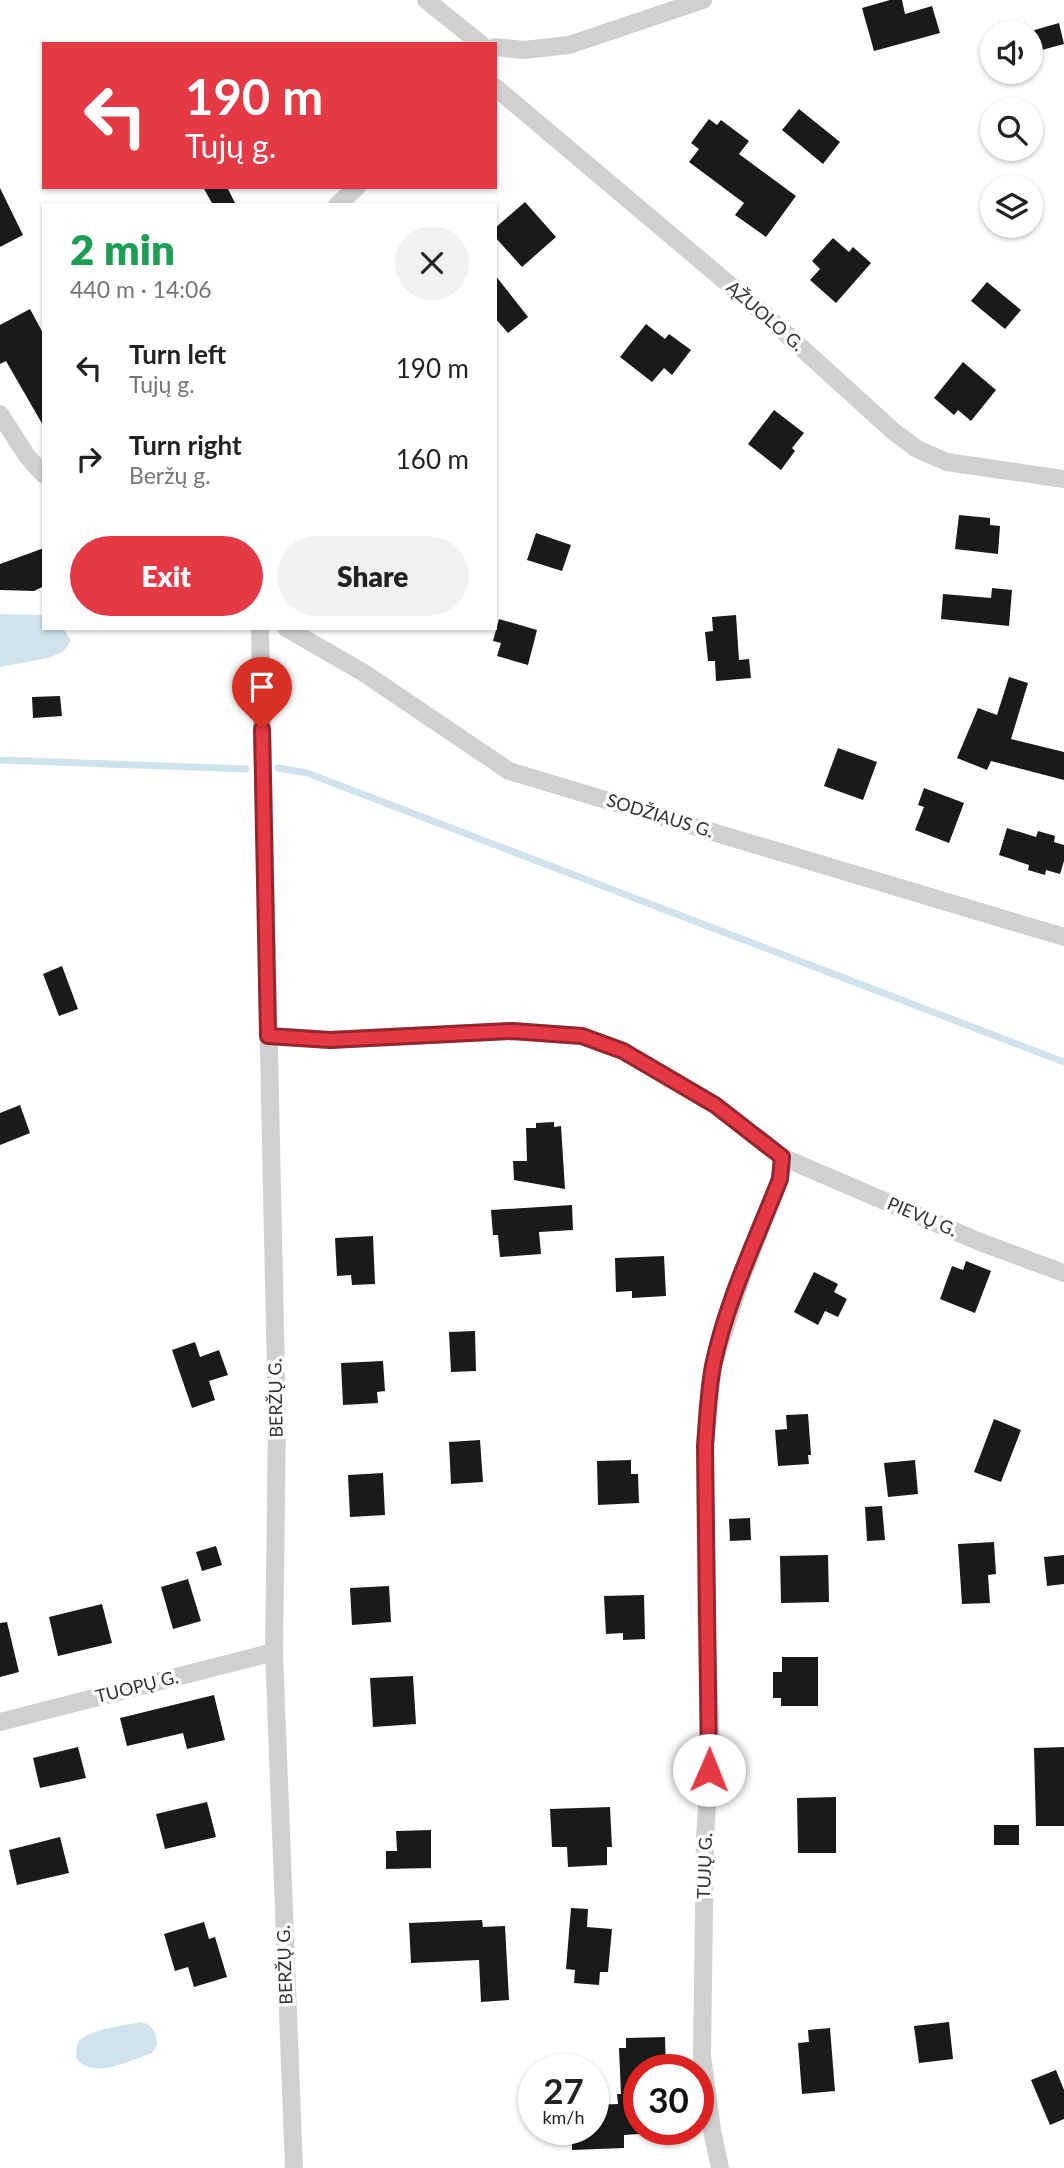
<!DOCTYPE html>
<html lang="en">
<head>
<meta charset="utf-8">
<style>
	:root { --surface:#fff; --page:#f2f2f2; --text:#222; --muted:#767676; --accent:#e63946 }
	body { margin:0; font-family:Lato,sans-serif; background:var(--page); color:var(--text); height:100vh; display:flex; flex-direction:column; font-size:26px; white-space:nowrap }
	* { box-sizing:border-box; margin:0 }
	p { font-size:23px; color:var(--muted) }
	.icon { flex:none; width:38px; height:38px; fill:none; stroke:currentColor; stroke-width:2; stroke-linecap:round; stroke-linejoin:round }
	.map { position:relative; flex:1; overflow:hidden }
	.drawer { position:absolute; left:42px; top:203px; width:455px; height:427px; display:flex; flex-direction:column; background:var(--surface); border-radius:0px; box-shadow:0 2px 5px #0004 }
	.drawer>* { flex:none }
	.hud { position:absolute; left:42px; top:42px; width:455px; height:147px; border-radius:0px; box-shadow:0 2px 5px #0004; background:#e63946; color:#fff; overflow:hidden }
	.fabs { position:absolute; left:980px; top:21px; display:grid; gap:14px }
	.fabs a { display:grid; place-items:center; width:63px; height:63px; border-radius:50%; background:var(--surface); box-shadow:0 2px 5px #0004; font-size:35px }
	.speed { position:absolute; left:518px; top:2054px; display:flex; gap:14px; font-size:35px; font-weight:700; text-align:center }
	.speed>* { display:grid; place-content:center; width:91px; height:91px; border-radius:50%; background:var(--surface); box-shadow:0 2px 5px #0004; line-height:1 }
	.speed small { font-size:18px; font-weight:400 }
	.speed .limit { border:10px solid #d22; background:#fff; color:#111 }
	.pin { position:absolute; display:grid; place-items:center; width:60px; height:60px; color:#fff; margin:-72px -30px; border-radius:50% 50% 50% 0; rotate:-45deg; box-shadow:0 0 7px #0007 }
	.pin .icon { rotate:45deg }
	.me { position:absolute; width:77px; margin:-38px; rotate:1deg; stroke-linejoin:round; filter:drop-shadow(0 0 5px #0008) }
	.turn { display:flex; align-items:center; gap:24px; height:147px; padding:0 28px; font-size:32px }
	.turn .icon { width:91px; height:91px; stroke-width:2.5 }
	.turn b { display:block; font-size:49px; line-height:60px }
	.round { display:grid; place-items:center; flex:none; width:74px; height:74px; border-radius:37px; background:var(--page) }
	.head { display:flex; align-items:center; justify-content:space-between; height:119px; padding:0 28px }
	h1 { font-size:42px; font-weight:800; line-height:52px; color:#1e9e55 }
	.cta { display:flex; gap:14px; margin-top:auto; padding:14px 28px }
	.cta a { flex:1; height:80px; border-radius:42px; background:var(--accent); color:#fff; font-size:28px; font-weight:800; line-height:80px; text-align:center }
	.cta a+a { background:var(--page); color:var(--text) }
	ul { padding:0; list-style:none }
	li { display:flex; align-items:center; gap:21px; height:91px; padding:0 28px }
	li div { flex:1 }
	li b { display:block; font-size:26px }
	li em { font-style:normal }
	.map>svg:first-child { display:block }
</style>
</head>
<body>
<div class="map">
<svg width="1064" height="2168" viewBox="0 0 1064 2168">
	<rect width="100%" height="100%" fill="#fff"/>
	<!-- water -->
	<g fill="#cfe2ee">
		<path d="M 0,614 L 43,615 L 44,628 L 63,628 L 71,641 L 63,652 L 48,658 L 0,667 Z"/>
		<path d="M 140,2022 C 153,2024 156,2032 157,2045 L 152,2053 C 129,2060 94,2081 76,2058 C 77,2052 76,2045 79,2041 C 87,2030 126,2025 140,2022 Z"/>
	</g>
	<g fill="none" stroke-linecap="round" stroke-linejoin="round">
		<!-- stream -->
		<g stroke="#cfe2ee" stroke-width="7">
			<path d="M 0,760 L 246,769"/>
			<path d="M 278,768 L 307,773 L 1064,1062"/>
		</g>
	</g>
	<!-- building -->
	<g fill="#1a1a1a">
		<path d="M 890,0 L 902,0 L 905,14 L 932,6 L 940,33 L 874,51 L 862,8 Z"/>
		<path d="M 1059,23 L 1064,44 L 1031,53 L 1031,31 Z"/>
		<path d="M 799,109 L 840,142 L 823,164 L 782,130 Z"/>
		<path d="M 709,119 L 717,125 L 721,120 L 749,141 L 739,154 L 796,196 L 766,237 L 735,215 L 744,203 L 689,162 L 699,149 L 691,143 Z"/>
		<path d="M 203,187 L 227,187 L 236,205 L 213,205 Z"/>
		<path d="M 0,188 L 23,235 L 0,247 Z"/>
		<path d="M 525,202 L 556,237 L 522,267 L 495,237 L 495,228 Z"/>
		<path d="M 833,238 L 849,252 L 853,247 L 871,263 L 836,303 L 810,280 L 820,269 L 812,261 Z"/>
		<path d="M 495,275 L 528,317 L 508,333 L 495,318 Z"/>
		<path d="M 987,282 L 1021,310 L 1005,329 L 971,301 Z"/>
		<path d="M 30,309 L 44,335 L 44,427 L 6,361 L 0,364 L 0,325 Z"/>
		<path d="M 646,324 L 665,339 L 669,334 L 691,350 L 672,375 L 664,368 L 652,382 L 620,357 Z"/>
		<path d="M 963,362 L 996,390 L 971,421 L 958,410 L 954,415 L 934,398 Z"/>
		<path d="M 774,410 L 804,433 L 792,448 L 795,451 L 781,470 L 748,444 Z"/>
		<path d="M 959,515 L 990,518 L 990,525 L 1000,526 L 998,554 L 955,549 Z"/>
		<path d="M 536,533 L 571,545 L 562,571 L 527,560 Z"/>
		<path d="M 44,548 L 44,586 L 34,591 L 0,590 L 0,564 Z"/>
		<path d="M 992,588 L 1012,590 L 1009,626 L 941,619 L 943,594 L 991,598 Z"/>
		<path d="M 736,615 L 739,660 L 749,659 L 751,678 L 716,681 L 715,661 L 708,661 L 705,632 L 713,631 L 712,617 Z"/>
		<path d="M 499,619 L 537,630 L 528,665 L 497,656 L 501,643 L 493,641 Z"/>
		<path d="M 1009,677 L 1028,683 L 1011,739 L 1064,752 L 1064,780 L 991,761 L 987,770 L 957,758 L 978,708 L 997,715 Z"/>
		<path d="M 60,696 L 62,716 L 33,718 L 32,697 Z"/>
		<path d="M 838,748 L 877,762 L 863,800 L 824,786 Z"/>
		<path d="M 924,788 L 964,803 L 949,843 L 915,830 L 924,807 L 918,805 Z"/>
		<path d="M 1007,828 L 1036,837 L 1038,831 L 1055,836 L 1054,842 L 1064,845 L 1064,861 L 1060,874 L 1046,870 L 1045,875 L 1028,870 L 1029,865 L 999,855 Z"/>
		<path d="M 62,966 L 78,1009 L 59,1016 L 43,974 Z"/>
		<path d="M 20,1105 L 30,1133 L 0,1145 L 0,1113 Z"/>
		<path d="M 554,1122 L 554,1127 L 561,1126 L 565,1189 L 514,1180 L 513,1161 L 527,1161 L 526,1128 L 536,1128 L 536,1123 Z"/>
		<path d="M 572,1205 L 573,1230 L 539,1232 L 541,1254 L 500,1257 L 498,1235 L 493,1235 L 491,1210 Z"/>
		<path d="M 373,1236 L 375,1284 L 352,1285 L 351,1275 L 337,1276 L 335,1238 Z"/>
		<path d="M 664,1256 L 666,1296 L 632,1298 L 632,1291 L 616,1292 L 615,1258 Z"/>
		<path d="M 966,1261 L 991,1271 L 975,1313 L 940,1299 L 952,1266 L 963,1270 Z"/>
		<path d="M 814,1272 L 838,1284 L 834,1292 L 847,1299 L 838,1317 L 825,1311 L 818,1325 L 794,1312 Z"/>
		<path d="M 475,1331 L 476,1371 L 451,1372 L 449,1332 Z"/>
		<path d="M 195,1342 L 200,1357 L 219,1350 L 228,1375 L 209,1381 L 215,1400 L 192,1408 L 172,1350 Z"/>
		<path d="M 383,1361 L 385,1391 L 377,1392 L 378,1403 L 343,1405 L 341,1363 Z"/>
		<path d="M 808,1414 L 811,1455 L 808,1455 L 809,1464 L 778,1466 L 775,1430 L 787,1429 L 786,1415 Z"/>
		<path d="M 994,1419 L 1021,1430 L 1001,1482 L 974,1472 Z"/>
		<path d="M 480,1440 L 483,1482 L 451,1484 L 449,1442 Z"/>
		<path d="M 631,1460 L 631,1474 L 638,1474 L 639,1503 L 598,1505 L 597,1461 Z"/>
		<path d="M 915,1460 L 918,1494 L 888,1497 L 884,1463 Z"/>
		<path d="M 383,1473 L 385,1515 L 350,1517 L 348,1475 Z"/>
		<path d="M 882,1506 L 885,1540 L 867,1541 L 865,1507 Z"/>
		<path d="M 750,1518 L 751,1540 L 730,1541 L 729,1519 Z"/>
		<path d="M 994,1542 L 996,1574 L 988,1575 L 990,1603 L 962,1604 L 958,1544 Z"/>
		<path d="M 216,1546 L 222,1565 L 202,1571 L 196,1552 Z"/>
		<path d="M 828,1555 L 829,1602 L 781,1603 L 780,1556 Z"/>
		<path d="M 1064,1555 L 1064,1584 L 1047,1586 L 1044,1557 Z"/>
		<path d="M 188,1579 L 201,1621 L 173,1629 L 161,1587 Z"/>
		<path d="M 389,1586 L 391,1622 L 352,1625 L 350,1588 Z"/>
		<path d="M 644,1595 L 645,1639 L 623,1640 L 623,1633 L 606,1634 L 604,1596 Z"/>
		<path d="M 102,1604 L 112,1643 L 58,1656 L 49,1617 Z"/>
		<path d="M 7,1622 L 19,1672 L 0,1677 L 0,1623 Z"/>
		<path d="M 782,1657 L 818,1657 L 818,1706 L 781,1706 L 781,1698 L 773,1698 L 773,1672 L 782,1672 Z"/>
		<path d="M 413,1676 L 416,1724 L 373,1727 L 370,1678 Z"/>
		<path d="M 214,1695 L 225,1740 L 187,1749 L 183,1733 L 127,1746 L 120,1718 Z"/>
		<path d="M 78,1747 L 86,1778 L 40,1788 L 33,1758 Z"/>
		<path d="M 1064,1747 L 1064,1826 L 1036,1826 L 1034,1748 Z"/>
		<path d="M 836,1797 L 836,1853 L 798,1853 L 797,1798 Z"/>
		<path d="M 207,1802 L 216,1837 L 165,1849 L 156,1814 Z"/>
		<path d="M 610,1807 L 612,1847 L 607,1847 L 607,1865 L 568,1867 L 567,1847 L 552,1847 L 550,1809 Z"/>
		<rect x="994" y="1825" width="25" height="20"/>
		<path d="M 431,1830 L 431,1868 L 386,1869 L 386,1851 L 397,1851 L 396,1831 Z"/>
		<path d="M 60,1837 L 69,1873 L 17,1885 L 9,1850 Z"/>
		<path d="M 571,1908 L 588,1909 L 587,1927 L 612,1929 L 608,1972 L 600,1972 L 599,1985 L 574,1983 L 575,1970 L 566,1969 Z"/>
		<path d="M 482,1920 L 483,1927 L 505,1926 L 509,2000 L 481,2002 L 479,1960 L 411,1963 L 409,1923 Z"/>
		<path d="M 204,1922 L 209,1939 L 215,1937 L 227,1977 L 194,1987 L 188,1967 L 175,1971 L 164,1934 Z"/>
		<path d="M 949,2022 L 953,2059 L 919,2063 L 914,2026 Z"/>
		<path d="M 830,2028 L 835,2091 L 802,2094 L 798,2043 L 809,2042 L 808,2030 Z"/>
		<path d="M 665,2037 L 666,2070 L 639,2070 L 639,2134 L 624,2135 L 624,2148 L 572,2150 L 572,2130 L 593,2130 L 593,2105 L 618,2104 L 617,2094 L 621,2094 L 619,2048 L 626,2048 L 626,2038 Z"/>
		<path d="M 1056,2070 L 1064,2090 L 1064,2119 L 1050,2125 L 1031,2080 Z"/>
	</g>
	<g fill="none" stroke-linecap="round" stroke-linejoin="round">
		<!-- minor -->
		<g stroke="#d0d0d0" stroke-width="18">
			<path d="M 426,0 L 481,44"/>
			<path d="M 495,47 L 524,50 L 569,45 L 703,0"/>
			<path d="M 495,87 L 763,313 L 893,431 L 917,449 L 947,462 L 1064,479"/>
			<path d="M 337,205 L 357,187"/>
			<path d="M 0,414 L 27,456 L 44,475"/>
			<path d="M 260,628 L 277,1423 L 274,1652 L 294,2168"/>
			<path d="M 286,628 L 364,673 L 509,771 L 1064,937"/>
			<path d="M 268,1036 L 330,1040 L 512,1031 L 582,1036 L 623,1051 L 715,1105 L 782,1157 L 780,1179 L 742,1276 L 713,1365 L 705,1446 L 706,1620 L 711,1747 L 705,1837 L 702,2056 L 712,2130 L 720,2168"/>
			<path d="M 782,1157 L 980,1242 L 1064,1273"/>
			<path d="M 0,1722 L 274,1652"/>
		</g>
	</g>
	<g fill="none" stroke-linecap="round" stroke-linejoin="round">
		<!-- route casing -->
		<g stroke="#96252e" stroke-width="18">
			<path id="route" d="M 262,729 L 268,1036 L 330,1040 L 512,1031 L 582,1036 L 623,1051 L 715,1105 L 782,1157 L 780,1179 C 756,1240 726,1302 713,1366 C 708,1393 707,1420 705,1446 L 709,1770"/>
		</g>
		<!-- route -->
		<use href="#route" stroke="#e63946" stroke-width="12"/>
	</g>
	<g text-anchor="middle" stroke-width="7" stroke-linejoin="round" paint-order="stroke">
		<!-- street labels -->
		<g font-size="18" fill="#333" stroke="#fff">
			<text transform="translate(765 316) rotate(41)" y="6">ĄŽUOLO G.</text>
			<text transform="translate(660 816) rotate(17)" y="6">SODŽIAUS G.</text>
			<text transform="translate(922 1217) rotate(23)" y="6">PIEVŲ G.</text>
			<text transform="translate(276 1398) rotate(-91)" y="6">BERŽŲ G.</text>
			<text transform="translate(137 1687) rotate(-14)" y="6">TUOPŲ G.</text>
			<text transform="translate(705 1866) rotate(-88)" y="6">TUJŲ G.</text>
			<text transform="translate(285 1965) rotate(-92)" y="6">BERŽŲ G.</text>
		</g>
	</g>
</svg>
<div class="fabs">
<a><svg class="icon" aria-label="sound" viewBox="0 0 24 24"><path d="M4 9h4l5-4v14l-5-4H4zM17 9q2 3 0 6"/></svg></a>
<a><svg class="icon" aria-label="search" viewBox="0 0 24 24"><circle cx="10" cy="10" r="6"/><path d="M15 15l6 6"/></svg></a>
<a><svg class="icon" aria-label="layers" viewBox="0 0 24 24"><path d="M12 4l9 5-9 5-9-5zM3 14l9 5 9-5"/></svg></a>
</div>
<div class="speed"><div>27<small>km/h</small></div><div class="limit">30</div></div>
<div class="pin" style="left:262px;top:729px;background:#d93025"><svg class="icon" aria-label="arrive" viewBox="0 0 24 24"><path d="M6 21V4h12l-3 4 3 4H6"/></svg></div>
<svg class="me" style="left:709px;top:1770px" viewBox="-20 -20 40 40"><circle r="19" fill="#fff"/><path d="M0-13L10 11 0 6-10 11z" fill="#e63946"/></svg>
<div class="hud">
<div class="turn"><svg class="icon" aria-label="left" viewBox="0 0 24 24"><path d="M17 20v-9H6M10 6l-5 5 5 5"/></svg><div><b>190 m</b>Tujų g.</div></div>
</div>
<section class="drawer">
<div class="head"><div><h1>2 min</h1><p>440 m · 14:06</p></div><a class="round"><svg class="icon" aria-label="close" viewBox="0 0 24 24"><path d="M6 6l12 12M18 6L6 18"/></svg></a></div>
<ul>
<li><svg class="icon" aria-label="left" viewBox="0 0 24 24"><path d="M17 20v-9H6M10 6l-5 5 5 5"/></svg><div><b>Turn left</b><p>Tujų g.</p></div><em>190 m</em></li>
<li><svg class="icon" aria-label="right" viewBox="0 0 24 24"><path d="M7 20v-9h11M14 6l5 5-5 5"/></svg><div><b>Turn right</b><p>Beržų g.</p></div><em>160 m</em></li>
</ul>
<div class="cta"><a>Exit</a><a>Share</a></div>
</section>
</div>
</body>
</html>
